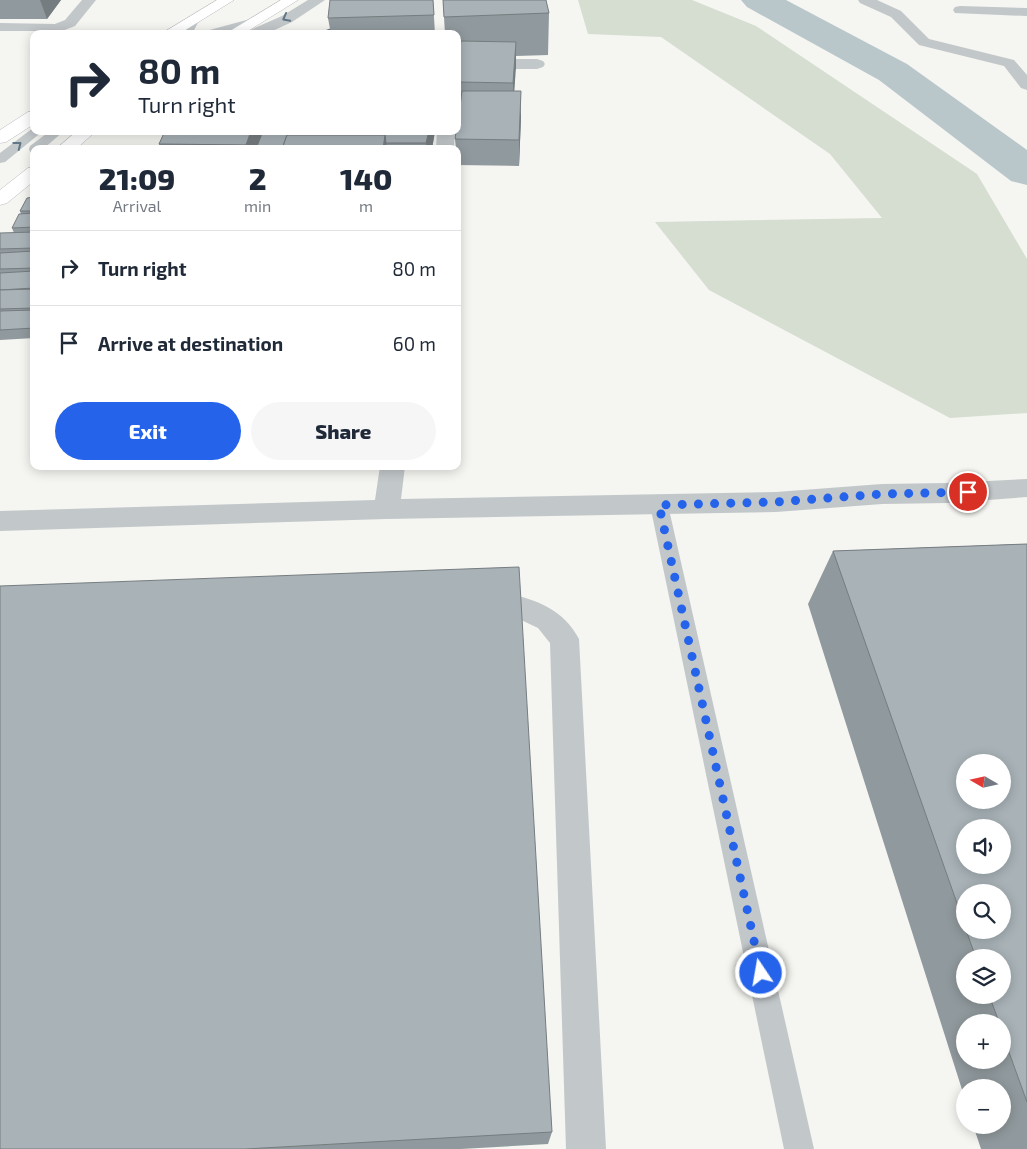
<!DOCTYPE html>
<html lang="en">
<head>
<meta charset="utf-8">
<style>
	:root { --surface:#fff; --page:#f6f6f7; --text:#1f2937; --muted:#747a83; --line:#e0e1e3; --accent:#2563eb }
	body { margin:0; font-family:"Exo 2",sans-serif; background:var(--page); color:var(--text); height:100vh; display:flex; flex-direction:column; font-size:19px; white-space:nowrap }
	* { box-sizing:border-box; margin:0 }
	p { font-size:16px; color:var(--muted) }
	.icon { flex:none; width:28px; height:28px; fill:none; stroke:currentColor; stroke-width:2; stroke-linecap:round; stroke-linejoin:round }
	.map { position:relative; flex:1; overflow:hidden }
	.sheet { position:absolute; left:30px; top:145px; width:431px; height:325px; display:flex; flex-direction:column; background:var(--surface); border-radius:10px; box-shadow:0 2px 12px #0003 }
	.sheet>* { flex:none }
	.hud { position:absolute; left:30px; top:30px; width:431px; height:105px; border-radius:10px; box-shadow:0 2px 12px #0003; background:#fff; color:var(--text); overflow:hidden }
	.needle { width:32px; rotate:279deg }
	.buttons { position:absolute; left:956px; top:754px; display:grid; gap:10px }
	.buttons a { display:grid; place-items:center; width:55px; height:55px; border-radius:50%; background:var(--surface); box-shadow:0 2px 12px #0003; font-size:25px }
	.pin { position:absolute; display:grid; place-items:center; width:42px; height:42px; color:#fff; margin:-21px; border:2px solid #fff; border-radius:50%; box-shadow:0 1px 5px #0007 }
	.me { position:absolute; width:55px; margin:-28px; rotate:348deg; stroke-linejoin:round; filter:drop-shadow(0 0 4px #0008) }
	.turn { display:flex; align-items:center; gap:18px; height:105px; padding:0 25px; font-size:22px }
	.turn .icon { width:65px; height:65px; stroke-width:2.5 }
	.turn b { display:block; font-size:35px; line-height:42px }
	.eta { display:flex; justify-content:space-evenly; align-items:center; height:85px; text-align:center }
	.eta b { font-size:30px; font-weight:800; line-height:35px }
	.action { display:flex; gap:10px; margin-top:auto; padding:10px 25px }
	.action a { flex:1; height:58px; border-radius:30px; background:var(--accent); color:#fff; font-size:20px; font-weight:800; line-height:58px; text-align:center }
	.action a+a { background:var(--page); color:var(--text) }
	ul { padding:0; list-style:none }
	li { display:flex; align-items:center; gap:15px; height:75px; padding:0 25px; border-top:1px solid var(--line) }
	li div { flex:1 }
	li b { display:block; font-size:19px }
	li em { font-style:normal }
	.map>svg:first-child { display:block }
</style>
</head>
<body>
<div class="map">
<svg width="1027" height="1149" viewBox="0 0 1027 1149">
	<rect width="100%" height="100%" fill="#f5f5f1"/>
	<!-- green -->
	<path fill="#d6ddd1" d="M 578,0 L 692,0 L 756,26 L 977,174 L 1027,259 L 1027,413 L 950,418 L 709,290 L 655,222 L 882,218 L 830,154 L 661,37 L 588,34 Z"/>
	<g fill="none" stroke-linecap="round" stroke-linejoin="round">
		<!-- river -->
		<path fill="#b9c7cb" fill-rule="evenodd" d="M 741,0 L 786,0 L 907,64 L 1027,150 L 1027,185 L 1011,181 L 879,80 L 747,7 Z"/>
		<!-- trunk casing -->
		<g stroke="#b6babd" stroke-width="1">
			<g id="trunk">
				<path d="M 217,0 L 234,0 L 179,34 L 161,34 Z"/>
				<path d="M 281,0 L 298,0 L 243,34 L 225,34 Z"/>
				<path d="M 34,111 L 34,124 L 6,142 L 0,143 L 0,130 L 28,112 Z"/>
				<path d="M 77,131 L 96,131 L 76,149 L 56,149 Z"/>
				<path d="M 34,167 L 34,181 L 7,203 L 0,205 L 0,190 L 28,168 Z"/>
			</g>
		</g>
		<!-- service -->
		<g fill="#c2c7ca" fill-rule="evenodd">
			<path d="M 196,14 L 201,17 L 192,34 L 181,34 L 192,15 Z"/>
			<path d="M 254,18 L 259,21 L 258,23 L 219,34 L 201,34 L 202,32 Z"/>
			<path d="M 33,128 L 34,131 L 43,131 L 5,162 L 0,163 L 0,153 Z"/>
			<path d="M 50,131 L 64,131 L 43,149 L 34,149 L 34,153 L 30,152 L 29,149 L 30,146 Z"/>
			<path d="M 659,498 L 666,500 L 668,505 L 814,1149 L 784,1149 L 650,505 L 652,500 Z"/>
		</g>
		<!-- minor -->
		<g fill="#c2c7ca" fill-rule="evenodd">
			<path d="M 82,0 L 96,0 L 75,26 L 62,31 L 0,31 L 0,23 L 55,24 L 65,20 Z"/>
			<path d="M 858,0 L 877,0 L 901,11 L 929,39 L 1014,60 L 1027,75 L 1027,90 L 1021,88 L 1004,66 L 919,45 L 891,17 L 860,3 Z"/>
			<path d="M 960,6 L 1027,8 L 1027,16 L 955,13 L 953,10 L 955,7 Z"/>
			<path d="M 458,59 L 537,59 L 543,61 L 545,64 L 543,67 L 537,69 L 458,69 Z"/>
			<path d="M 437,131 L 455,131 L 454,149 L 436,149 Z"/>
			<path d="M 380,466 L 405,466 L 401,499 L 776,492 L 882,484 L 948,483 L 1027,479 L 1027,497 L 948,503 L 882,504 L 776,512 L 386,519 L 0,531 L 0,511 L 375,500 Z"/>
			<path d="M 486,588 C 523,597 560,602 579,639 L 606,1149 L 566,1149 L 550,643 L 538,628 L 519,619 L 476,607 L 472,599 L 476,591 Z"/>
		</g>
		<!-- tertiary -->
		<path fill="#c2c7ca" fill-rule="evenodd" d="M 308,0 L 325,0 L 292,22 L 266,34 L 246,34 L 248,31 L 282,16 Z"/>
		<!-- trunk -->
		<use href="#trunk" fill="#fff" fill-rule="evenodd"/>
	</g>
	<!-- wall -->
	<g fill="#90999d" fill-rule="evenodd">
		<path d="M 0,0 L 61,0 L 47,19 L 0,19 Z"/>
		<path d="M 433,0 L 435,34 L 317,34 L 330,29 L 328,18 Z"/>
		<path d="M 443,0 L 549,13 L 548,55 L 516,56 L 514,91 L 521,118 L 519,166 L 458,165 L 458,149 L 456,149 L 455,139 L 459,108 L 458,108 L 458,34 L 445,34 Z"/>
		<path d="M 165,131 L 263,131 L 256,149 L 160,149 L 159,144 Z"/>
		<path d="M 435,131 L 432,149 L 256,149 Z"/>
		<path d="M 34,197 L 34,338 L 0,340 L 0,233 L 14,233 L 12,228 L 21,214 L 20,211 Z"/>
		<path d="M 1027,544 L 1027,1149 L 981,1149 L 973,1125 L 1002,1125 L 1002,1088 L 965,1088 L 965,1099 L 808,604 L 833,551 ZM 965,892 L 1002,930 L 965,930 ZM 965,958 L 1002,958 L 1002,995 L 965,995 ZM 965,1022 L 1002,1022 L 1002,1060 L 965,1060 Z"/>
		<path d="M 552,1132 L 548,1144 L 461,1149 L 0,1149 Z"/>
	</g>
	<!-- shaded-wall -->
	<g fill="#767d80">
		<path d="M 40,0 L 61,0 L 47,19 Z"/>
		<path d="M 516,42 L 516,67 L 513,109 L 513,83 Z"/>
		<path d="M 521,91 L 521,118 L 519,166 L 519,140 Z"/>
		<path d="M 251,131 L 263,131 L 256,149 L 247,149 L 246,145 Z"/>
		<path d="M 356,131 L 367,131 L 363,145 L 353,144 Z"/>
		<path d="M 429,131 L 435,131 L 432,149 L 427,149 L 426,143 Z"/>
		<path d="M 385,135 L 387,149 L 383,149 Z"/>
	</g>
	<!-- building -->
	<g fill="#a8b2b7" stroke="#767d80" fill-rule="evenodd">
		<path d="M 330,0 L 433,0 L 434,15 L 328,18 Z"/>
		<path d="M 443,0 L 546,0 L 549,13 L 444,17 Z"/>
		<path d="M 330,29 L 330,34 L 317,34 Z"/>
		<path d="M 461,41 L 516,42 L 513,83 L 458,82 L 458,63 Z"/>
		<path d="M 462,91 L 521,91 L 519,140 L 455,139 L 456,131 L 458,131 L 458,122 Z"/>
		<path d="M 165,131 L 251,131 L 246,145 L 159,144 Z"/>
		<path d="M 263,131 L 293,131 L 292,135 L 287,135 L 282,149 L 256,149 Z"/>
		<path d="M 293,131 L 356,131 L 355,135 L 292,135 Z"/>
		<path d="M 366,131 L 429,131 L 426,143 L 386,143 L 385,135 L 365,135 Z"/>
		<path d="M 287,135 L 385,135 L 383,149 L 282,149 Z"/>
		<path d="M 34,197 L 34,211 L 20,211 L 27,198 Z"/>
		<path d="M 34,213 L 34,227 L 12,228 L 19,214 Z"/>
		<path d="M 34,232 L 34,248 L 0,249 L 0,233 Z"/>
		<path d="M 34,251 L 34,268 L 0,269 L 0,253 Z"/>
		<path d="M 34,271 L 34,288 L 0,290 L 0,273 Z"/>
		<path d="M 34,289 L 34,308 L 0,309 L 0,290 Z"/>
		<path d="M 34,310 L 34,328 L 0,330 L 0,311 Z"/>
		<path d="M 1027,544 L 1027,1102 L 1002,1033 L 1002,1022 L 999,1022 L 989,995 L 1002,995 L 1002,958 L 976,958 L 966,930 L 1002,930 L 1002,892 L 965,892 L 965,926 L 833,551 ZM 965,762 L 1002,762 L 1002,800 L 965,800 ZM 965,828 L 1002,828 L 1002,865 L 965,865 Z"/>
		<path d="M 519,567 L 552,1132 L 245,1149 L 0,1149 L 0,586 Z"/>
	</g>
	<!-- one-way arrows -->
	<defs><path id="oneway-chevron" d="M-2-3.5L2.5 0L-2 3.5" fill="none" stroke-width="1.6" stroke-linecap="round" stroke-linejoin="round" transform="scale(1.25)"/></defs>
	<g stroke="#617785">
		<use href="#oneway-chevron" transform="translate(286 18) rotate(152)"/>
		<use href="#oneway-chevron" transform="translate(18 145) rotate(-38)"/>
	</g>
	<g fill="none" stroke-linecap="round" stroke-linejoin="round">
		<!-- route -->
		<path stroke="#2563eb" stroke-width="9" stroke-dasharray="0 16.2" d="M 761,973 L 659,505 L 776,502 L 882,494 L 968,492"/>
	</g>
</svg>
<div class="buttons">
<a><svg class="needle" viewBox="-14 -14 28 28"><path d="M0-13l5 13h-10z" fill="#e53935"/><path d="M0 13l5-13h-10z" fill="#747a83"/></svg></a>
<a><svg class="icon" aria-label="sound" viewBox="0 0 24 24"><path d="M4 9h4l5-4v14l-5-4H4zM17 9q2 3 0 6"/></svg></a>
<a><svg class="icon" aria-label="search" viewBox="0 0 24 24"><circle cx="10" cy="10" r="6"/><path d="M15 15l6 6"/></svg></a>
<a><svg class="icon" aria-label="layers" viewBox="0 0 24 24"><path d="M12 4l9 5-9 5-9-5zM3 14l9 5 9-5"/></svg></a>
<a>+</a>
<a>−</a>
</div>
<div class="pin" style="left:968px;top:492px;background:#d93025"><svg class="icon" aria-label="arrive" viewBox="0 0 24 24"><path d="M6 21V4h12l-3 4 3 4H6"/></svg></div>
<svg class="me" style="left:761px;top:973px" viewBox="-20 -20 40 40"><circle r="17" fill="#2563eb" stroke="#fff" stroke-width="3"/><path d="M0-11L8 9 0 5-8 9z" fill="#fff"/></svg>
<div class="hud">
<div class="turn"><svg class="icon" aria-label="right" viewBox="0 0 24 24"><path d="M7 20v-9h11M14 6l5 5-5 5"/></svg><div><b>80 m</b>Turn right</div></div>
</div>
<section class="sheet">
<div class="eta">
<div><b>21:09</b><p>Arrival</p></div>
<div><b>2</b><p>min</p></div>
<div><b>140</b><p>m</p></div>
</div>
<ul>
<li><svg class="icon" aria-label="right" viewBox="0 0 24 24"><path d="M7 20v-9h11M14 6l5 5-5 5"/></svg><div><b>Turn right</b></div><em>80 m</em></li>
<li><svg class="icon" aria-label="arrive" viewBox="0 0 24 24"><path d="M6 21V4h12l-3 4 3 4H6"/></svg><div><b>Arrive at destination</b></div><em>60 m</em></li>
</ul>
<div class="action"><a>Exit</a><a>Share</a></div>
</section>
</div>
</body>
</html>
